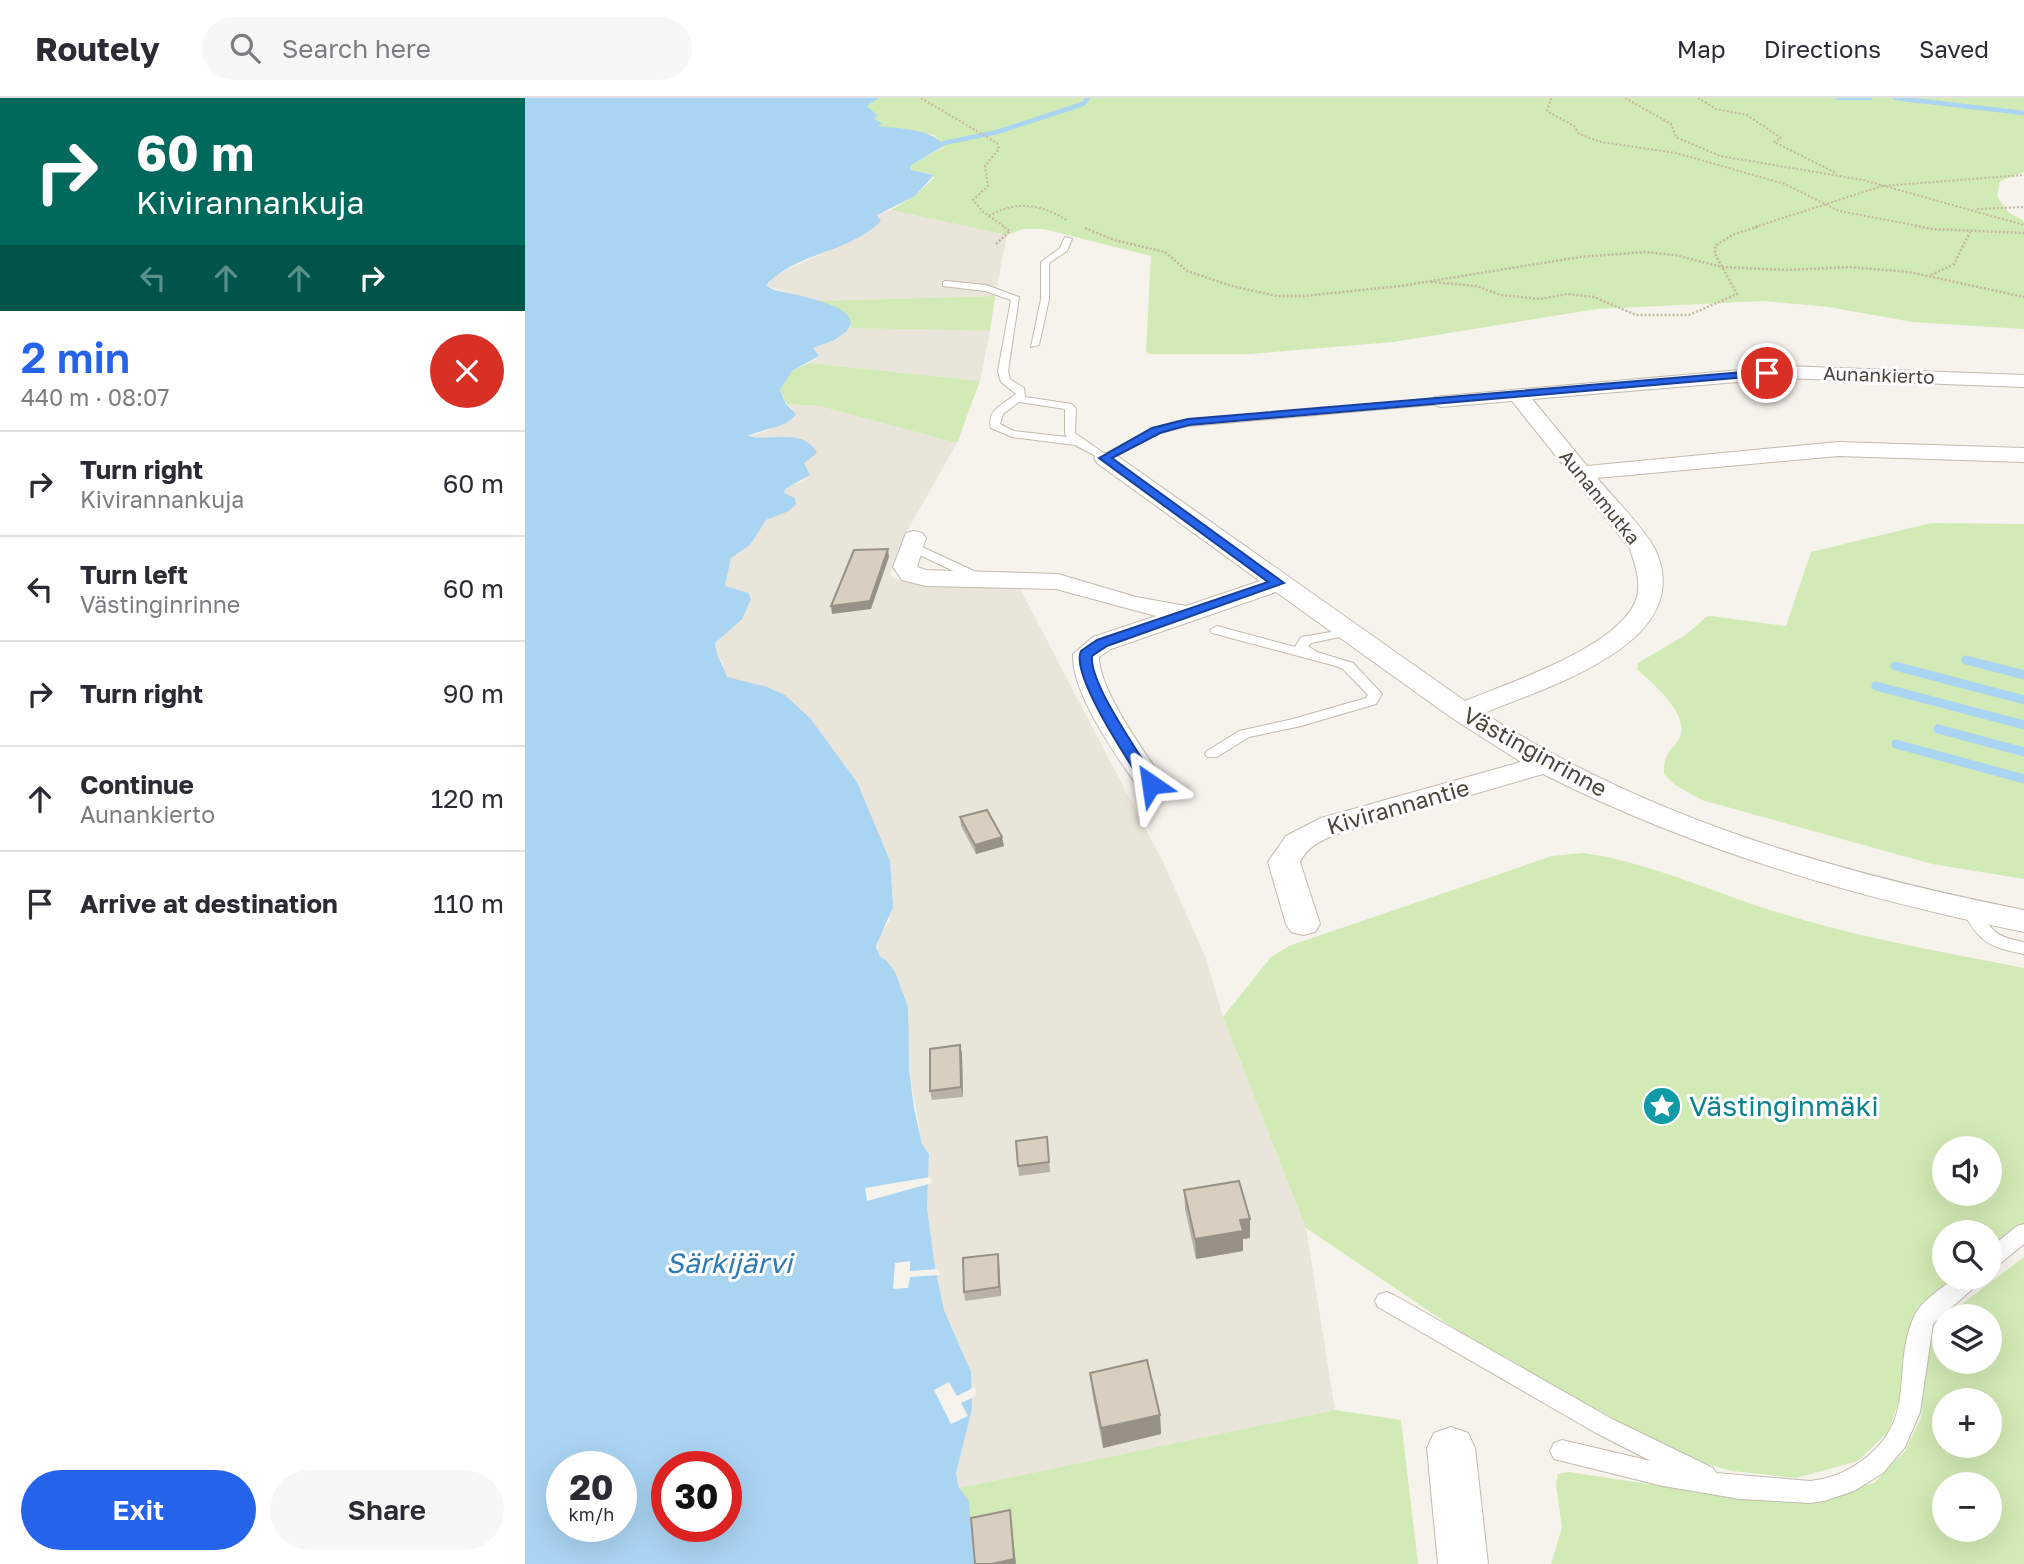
<!DOCTYPE html>
<html lang="en">
<head>
<meta charset="utf-8">
<style>
	:root { --surface:#fff; --page:#f7f7f7; --text:#2b2b33; --muted:#7c7c81; --line:#e1e1e2; --accent:#2563eb }
	body { margin:0; font-family:"Golos Text",sans-serif; background:var(--page); color:var(--text); height:100vh; display:flex; flex-direction:column; font-size:26px; white-space:nowrap }
	* { box-sizing:border-box; margin:0 }
	p { font-size:23px; color:var(--muted) }
	.icon { flex:none; width:38px; height:38px; fill:none; stroke:currentColor; stroke-width:2; stroke-linecap:round; stroke-linejoin:round }
	.map { position:relative; flex:1; overflow:hidden }
	.details { display:flex; flex-direction:column; background:var(--surface); width:525px }
	.details>* { flex:none }
	.hud { background:#00695c; color:#fff; overflow:hidden }
	.fabs { position:absolute; left:1407px; top:1038px; display:grid; gap:14px }
	.fabs a { display:grid; place-items:center; width:70px; height:70px; border-radius:50%; background:var(--surface); box-shadow:0 7px 28px #0002; font-size:35px }
	.speed { position:absolute; left:21px; top:1353px; display:flex; gap:14px; font-size:35px; font-weight:700; text-align:center }
	.speed>* { display:grid; place-content:center; width:91px; height:91px; border-radius:50%; background:var(--surface); box-shadow:0 7px 28px #0002; line-height:1 }
	.speed small { font-size:18px; font-weight:400 }
	.speed .limit { border:10px solid #d22; background:#fff; color:#111 }
	.pin { position:absolute; display:grid; place-items:center; width:60px; height:60px; color:#fff; margin:-30px; border:4px solid #fff; border-radius:50%; box-shadow:0 2px 7px #0007 }
	.me { position:absolute; width:77px; margin:-38px; rotate:328deg; stroke-linejoin:round; filter:drop-shadow(0 0 5px #0008) }
	.turn { display:flex; align-items:center; gap:24px; height:147px; padding:0 21px; font-size:32px }
	.turn .icon { width:91px; height:91px; stroke-width:2.5 }
	.turn b { display:block; font-size:49px; line-height:60px }
	.lanes { display:flex; align-items:center; height:66px; padding:0 21px; background:#0003; justify-content:center; gap:35px; direction:ltr }
	.lanes .off { opacity:.35 }
	.round { display:grid; place-items:center; flex:none; width:74px; height:74px; border-radius:37px; background:var(--page) }
	.headline { display:flex; align-items:center; justify-content:space-between; height:119px; padding:0 21px }
	h1 { font-size:42px; font-weight:600; line-height:52px; color:var(--accent) }
	.cta { display:flex; gap:14px; margin-top:auto; padding:14px 21px }
	.cta a { flex:1; height:80px; border-radius:42px; background:var(--accent); color:#fff; font-size:28px; font-weight:600; line-height:80px; text-align:center }
	.cta a+a { background:var(--page); color:var(--text) }
	ul { padding:0; list-style:none }
	li { display:flex; align-items:center; gap:21px; height:105px; padding:0 21px; border-top:2px solid var(--line) }
	li div { flex:1 }
	li b { display:block; font-size:26px }
	li em { font-style:normal }
	header { display:flex; align-items:center; gap:42px; box-sizing:border-box; height:98px; padding:0 35px; background:var(--surface); border-bottom:2px solid var(--line) }
	header strong { font-size:33px }
	nav { display:flex; gap:38px; margin-inline-start:auto; font-size:24px }
	.search { width:490px; height:63px; background:var(--page); display:flex; align-items:center; gap:18px; box-sizing:border-box; padding:0 24px; border-radius:38px; color:var(--muted); font-size:26px }
	main { display:flex; flex:1; min-height:0 }
	.map>svg:first-child { display:block }
</style>
</head>
<body>
<header>
<strong>Routely</strong>
<div class="search"><svg class="icon" aria-label="search" viewBox="0 0 24 24"><circle cx="10" cy="10" r="6"/><path d="M15 15l6 6"/></svg>Search here</div>
<nav><a>Map</a><a>Directions</a><a>Saved</a></nav>
</header>
<main>
<section class="details">
<div class="hud">
<div class="turn"><svg class="icon" aria-label="right" viewBox="0 0 24 24"><path d="M7 20v-9h11M14 6l5 5-5 5"/></svg><div><b>60 m</b>Kivirannankuja</div></div>
<div class="lanes"><svg class="icon off" aria-label="left" viewBox="0 0 24 24"><path d="M17 20v-9H6M10 6l-5 5 5 5"/></svg><svg class="icon off" aria-label="ahead" viewBox="0 0 24 24"><path d="M12 20V5M6 11l6-6 6 6"/></svg><svg class="icon off" aria-label="ahead" viewBox="0 0 24 24"><path d="M12 20V5M6 11l6-6 6 6"/></svg><svg class="icon" aria-label="right" viewBox="0 0 24 24"><path d="M7 20v-9h11M14 6l5 5-5 5"/></svg></div>
</div>
<div class="headline"><div><h1>2 min</h1><p>440 m · 08:07</p></div><a class="round" style="background:#d93025;color:#fff"><svg class="icon" aria-label="close" viewBox="0 0 24 24"><path d="M6 6l12 12M18 6L6 18"/></svg></a></div>
<ul>
<li><svg class="icon" aria-label="right" viewBox="0 0 24 24"><path d="M7 20v-9h11M14 6l5 5-5 5"/></svg><div><b>Turn right</b><p>Kivirannankuja</p></div><em>60 m</em></li>
<li><svg class="icon" aria-label="left" viewBox="0 0 24 24"><path d="M17 20v-9H6M10 6l-5 5 5 5"/></svg><div><b>Turn left</b><p>Västinginrinne</p></div><em>60 m</em></li>
<li><svg class="icon" aria-label="right" viewBox="0 0 24 24"><path d="M7 20v-9h11M14 6l5 5-5 5"/></svg><div><b>Turn right</b></div><em>90 m</em></li>
<li><svg class="icon" aria-label="ahead" viewBox="0 0 24 24"><path d="M12 20V5M6 11l6-6 6 6"/></svg><div><b>Continue</b><p>Aunankierto</p></div><em>120 m</em></li>
<li><svg class="icon" aria-label="arrive" viewBox="0 0 24 24"><path d="M6 21V4h12l-3 4 3 4H6"/></svg><div><b>Arrive at destination</b></div><em>110 m</em></li>
</ul>
<div class="cta"><a>Exit</a><a>Share</a></div>
</section>
<div class="map">
<svg width="1499" height="1466" viewBox="0 0 1499 1466">
	<rect width="100%" height="100%" fill="#f6f3ec"/>
	<!-- residential -->
	<g fill="#eae5da">
		<path d="M 366,112 L 482,137 L 470,198 L 291,203 L 242,188 L 249,179 L 261,172 L 344,134 L 355,120 L 352,117 Z"/>
		<path d="M 325,230 L 465,233 L 455,283 L 284,265 L 291,261 L 292,256 L 288,250 L 311,242 Z"/>
		<path d="M 262,306 L 294,308 L 432,345 L 382,433 L 365,477 L 371,482 L 492,485 L 638,764 L 681,860 L 698,919 L 781,1130 L 810,1312 L 434,1390 L 431,1374 L 447,1311 L 446,1274 L 419,1212 L 410,1169 L 402,1110 L 404,1056 L 397,1046 L 384,971 L 353,854 L 353,840 L 365,822 L 340,708 L 332,684 L 285,620 L 260,597 L 242,589 L 208,583 L 201,579 L 198,566 L 190,553 L 190,545 L 195,539 L 206,490 L 200,488 L 206,460 L 225,447 L 236,427 L 249,417 L 260,390 L 278,383 L 284,373 L 279,369 L 274,341 L 222,339 L 247,331 L 258,325 L 268,311 Z"/>
	</g>
	<!-- green -->
	<g fill="#d2eab5" fill-rule="evenodd">
		<path d="M 354,0 L 1499,0 L 1499,74 L 1475,83 L 1472,98 L 1483,114 L 1499,123 L 1499,231 L 1387,224 L 1304,209 L 1238,203 L 1072,211 L 868,244 L 725,256 L 624,256 L 621,253 L 626,158 L 519,131 L 499,131 L 482,137 L 366,112 L 390,98 L 409,80 L 407,76 L 386,72 L 385,68 L 419,49 L 409,37 L 352,28 L 349,21 L 352,19 L 342,8 Z"/>
		<path d="M 470,198 L 465,233 L 325,230 L 326,226 L 291,203 Z"/>
		<path d="M 284,265 L 455,283 L 432,345 L 294,308 L 262,306 L 255,292 L 267,273 Z"/>
		<path d="M 1406,425 L 1499,426 L 1499,781 L 1407,766 L 1177,702 L 1150,687 L 1139,676 C 1138,650 1151,653 1156,635 C 1161,613 1126,584 1112,571 L 1113,565 L 1162,536 L 1181,519 L 1186,518 L 1261,528 L 1286,454 Z"/>
		<path d="M 1058,755 C 1128,765 1191,796 1258,816 C 1336,840 1418,854 1499,870 L 1499,1126 L 1465,1153 L 1465,1134 L 1419,1134 L 1419,1180 L 1430,1180 L 1393,1209 L 1385,1229 L 1376,1298 L 1363,1334 L 1333,1363 L 1271,1380 L 1207,1373 L 1161,1360 L 954,1247 L 781,1130 L 698,919 L 746,859 L 764,848 L 1027,758 ZM 1419,1050 L 1465,1050 L 1465,1096 L 1419,1096 Z"/>
		<path d="M 1499,1159 L 1499,1466 L 1026,1466 L 1037,1430 L 1031,1386 L 1033,1376 L 1044,1374 L 1202,1398 L 1277,1405 L 1349,1385 L 1380,1353 L 1396,1320 L 1404,1237 L 1419,1219 L 1419,1264 L 1465,1264 L 1465,1218 L 1421,1218 ZM 1419,1302 L 1465,1302 L 1465,1348 L 1419,1348 ZM 1419,1386 L 1465,1386 L 1465,1432 L 1419,1432 Z"/>
		<path d="M 810,1312 L 876,1322 L 893,1466 L 449,1466 L 444,1404 L 434,1390 Z"/>
	</g>
	<!-- water -->
	<path fill="#a9d4f2" fill-rule="evenodd" d="M 0,0 L 354,0 L 342,8 L 353,18 L 349,21 L 357,25 L 353,28 C 375,31 407,30 419,48 L 385,68 L 386,72 L 409,77 L 390,98 L 352,117 L 356,123 C 326,154 274,154 243,185 L 242,188 L 249,192 C 265,196 358,210 314,239 C 306,245 297,246 288,250 L 294,258 L 267,273 L 255,292 L 261,306 L 271,316 C 263,330 236,331 223,338 C 244,344 279,329 292,355 L 279,365 L 285,377 L 260,391 L 259,395 L 270,400 L 271,406 L 264,413 L 241,422 L 225,447 L 206,460 L 200,488 L 223,495 L 226,501 L 217,521 L 190,545 C 190,557 199,568 202,579 L 242,589 L 260,597 L 285,620 L 332,684 L 365,763 L 368,809 L 351,848 L 355,859 L 361,862 L 370,874 L 383,909 L 384,971 L 389,1010 L 397,1046 L 404,1056 L 402,1110 L 410,1169 L 419,1212 L 446,1274 L 447,1311 L 431,1375 L 434,1390 L 444,1403 L 449,1466 L 0,1466 ZM 37,1368 L 96,1368 L 96,1428 L 37,1428 ZM 142,1368 L 201,1368 L 201,1428 L 142,1428 Z"/>
	<!-- pier -->
	<g fill="#f6f3ec">
		<path d="M 405,1079 L 407,1085 L 342,1103 L 340,1090 Z"/>
		<path d="M 385,1163 L 385,1173 L 414,1171 L 415,1177 L 385,1179 L 383,1190 L 368,1191 L 370,1165 Z"/>
		<path d="M 424,1284 L 432,1298 L 450,1289 L 451,1298 L 436,1305 L 443,1318 L 426,1326 L 409,1292 Z"/>
	</g>
	<g fill="none" stroke-linecap="round" stroke-linejoin="round">
		<!-- stream-far1 -->
		<g stroke="#a9d4f2" stroke-width="4.5">
			<path d="M 1313,0 L 1345,0"/>
			<path d="M 1370,0 L 1499,15"/>
			<path d="M 419,45 L 472,34 L 558,6 L 563,0"/>
		</g>
		<!-- stream -->
		<g stroke="#a9d4f2" stroke-width="9">
			<path d="M 1441,562 L 1499,577"/>
			<path d="M 1370,568 L 1499,602"/>
			<path d="M 1351,588 L 1499,627"/>
			<path d="M 1413,631 L 1499,654"/>
			<path d="M 1371,646 L 1499,681"/>
		</g>
		<!-- lane casing -->
		<g stroke="#c2bbae" stroke-width="2">
			<g id="lane">
				<path d="M 540,139 L 547,141 L 542,153 L 524,165 L 524,201 L 514,247 L 506,249 L 516,201 L 516,164 L 535,150 Z"/>
				<path d="M 421,183 L 461,187 L 494,199 L 483,273 L 485,281 L 499,290 L 500,299 L 547,306 L 551,311 L 550,335 L 580,356 L 627,331 L 652,323 L 916,300 L 921,303 L 916,306 L 653,329 L 635,335 L 580,363 L 550,347 L 487,339 L 466,330 C 461,312 479,306 491,296 L 476,284 L 473,273 L 486,202 L 460,193 L 418,188 L 418,184 ZM 494,304 L 540,311 L 540,336 L 542,339 L 489,333 L 475,326 L 478,316 Z"/>
				<path d="M 386,444 L 462,479 L 464,482 L 458,486 L 454,485 L 382,451 L 382,445 Z"/>
				<path d="M 692,528 L 770,549 L 776,539 L 829,530 L 829,536 L 786,545 L 783,548 L 792,554 L 828,565 L 857,596 L 851,606 L 776,628 L 724,639 L 692,659 L 682,659 L 680,656 L 682,653 L 714,633 L 768,621 L 841,600 L 843,597 L 818,571 L 811,568 L 687,535 L 685,532 Z"/>
				<path d="M 1446,808 L 1452,809 C 1467,833 1470,839 1499,844 L 1499,856 C 1465,849 1454,845 1438,813 Z"/>
				<path d="M 1499,1126 L 1499,1146 L 1472,1168 L 1465,1171 L 1465,1150 L 1492,1128 Z"/>
				<path d="M 1430,1180 L 1456,1180 L 1453,1186 L 1408,1226 L 1395,1314 L 1380,1349 L 1358,1375 L 1329,1393 L 1299,1403 L 1285,1405 L 1215,1401 L 1138,1388 L 1029,1361 L 1025,1353 L 1029,1345 L 1037,1342 L 1126,1363 L 1071,1335 L 853,1209 L 850,1203 L 853,1197 L 861,1194 L 869,1197 L 1087,1321 L 1188,1370 L 1191,1375 L 1285,1383 C 1303,1381 1320,1375 1335,1364 C 1394,1323 1366,1274 1388,1221 C 1395,1203 1416,1191 1430,1180 Z"/>
			</g>
		</g>
		<!-- street casing -->
		<g stroke="#c2bbae" stroke-width="2">
			<g id="street">
				<path d="M 1260,268 L 1499,277 L 1499,289 L 1260,280 L 1007,301 L 1062,368 L 1313,344 L 1499,350 L 1499,364 L 1313,358 L 1072,380 C 1088,399 1119,430 1130,451 C 1174,545 1021,589 959,615 C 1123,721 1309,774 1499,812 L 1499,834 C 1332,800 1171,753 1018,676 L 818,734 C 801,740 783,747 775,764 L 795,826 L 790,834 L 778,837 L 766,834 L 761,826 L 743,764 L 761,738 L 796,720 L 996,664 L 927,620 L 751,494 L 586,551 L 574,559 C 574,593 622,657 641,686 L 637,692 L 626,695 L 615,692 C 593,660 546,595 548,556 L 568,539 L 631,518 L 531,491 L 401,488 L 377,482 L 368,469 L 381,435 L 389,433 L 397,435 L 401,440 L 392,469 L 401,472 L 533,476 L 611,499 L 661,508 L 735,483 L 572,365 L 569,360 L 572,355 L 588,355 L 940,603 C 984,585 1099,547 1112,499 C 1116,482 1110,467 1105,451 L 987,303 L 916,309 L 909,307 L 906,303 L 909,299 Z"/>
				<path d="M 926,1329 L 943,1335 L 950,1350 L 963,1466 L 913,1466 L 902,1350 L 909,1335 Z"/>
			</g>
		</g>
		<!-- path-far1 -->
		<g stroke="#c4b79f" stroke-width="2" stroke-dasharray="2 2" stroke-linecap="butt">
			<path d="M 396,0 L 472,45 L 474,51 L 460,68 L 463,88 L 448,102 L 458,114 L 480,129"/>
			<path d="M 1026,0 L 1022,13 L 1049,28 L 1054,36 L 1076,44 L 1151,55 L 1260,86 L 1314,113 L 1399,129"/>
			<path d="M 1100,0 L 1146,26 L 1151,39 L 1195,58 L 1338,82 L 1499,127"/>
			<path d="M 1173,0 L 1191,11 L 1222,17 L 1256,40 L 1249,44 L 1311,75"/>
			<path d="M 1452,111 L 1499,109"/>
			<path d="M 464,118 C 491,102 517,106 543,123"/>
			<path d="M 1230,129 L 1357,88 L 1499,77"/>
		</g>
		<!-- path -->
		<g stroke="#c4b79f" stroke-width="2.5" stroke-dasharray="2 2" stroke-linecap="butt">
			<path d="M 1390,128 L 1407,131 L 1499,135"/>
			<path d="M 560,130 L 589,142 L 640,154 L 662,173 L 707,188 L 752,198 L 779,198 L 875,188 L 1055,159 L 1120,154 L 1150,157 L 1197,169 L 1262,172 L 1325,169 L 1384,174 L 1499,199"/>
			<path d="M 471,146 L 485,133 L 477,128"/>
			<path d="M 1406,177 L 1429,166 L 1445,134"/>
			<path d="M 906,184 L 952,188 L 975,197 L 1016,201 L 1042,196 L 1069,199 L 1111,217 L 1164,217 L 1212,196 L 1190,156 L 1190,148 L 1207,137 L 1235,128"/>
		</g>
		<!-- lane -->
		<use href="#lane" fill="#fff" fill-rule="evenodd"/>
		<!-- street -->
		<use href="#street" fill="#fff" fill-rule="evenodd"/>
	</g>
	<!-- wall -->
	<g fill="#bab2a6">
		<path d="M 435,719 L 479,748 L 451,756 L 436,728 Z"/>
		<path d="M 435,947 L 437,956 L 438,999 L 407,1002 L 405,993 Z"/>
		<path d="M 522,1039 L 525,1074 L 494,1078 L 493,1068 Z"/>
		<path d="M 659,1092 L 725,1140 L 718,1141 L 718,1153 L 671,1161 L 660,1111 Z"/>
		<path d="M 473,1156 L 474,1165 L 476,1198 L 440,1203 L 439,1194 Z"/>
		<path d="M 565,1275 L 635,1317 L 636,1336 L 578,1350 L 567,1294 Z"/>
	</g>
	<!-- shaded-wall -->
	<g fill="#979187">
		<path d="M 363,451 L 364,459 L 346,511 L 307,516 L 306,508 Z"/>
		<path d="M 477,739 L 479,748 L 451,756 L 450,747 Z"/>
		<path d="M 435,947 L 437,956 L 438,999 L 436,989 Z"/>
		<path d="M 725,1121 L 725,1140 L 718,1141 L 718,1153 L 671,1161 L 670,1141 L 715,1122 Z"/>
		<path d="M 473,1156 L 474,1165 L 476,1198 L 474,1189 Z"/>
		<path d="M 635,1317 L 636,1336 L 578,1350 L 576,1330 Z"/>
		<path d="M 485,1412 L 491,1466 L 467,1466 Z"/>
	</g>
	<!-- building -->
	<g fill="#d8cfc1" stroke="#979187" stroke-width="2">
		<path d="M 363,451 L 345,503 L 306,508 L 329,452 Z"/>
		<path d="M 462,712 L 477,739 L 450,747 L 435,719 Z"/>
		<path d="M 435,947 L 436,989 L 405,993 L 405,951 Z"/>
		<path d="M 522,1039 L 524,1064 L 493,1068 L 491,1043 Z"/>
		<path d="M 714,1083 L 725,1121 L 715,1122 L 718,1133 L 670,1141 L 659,1092 Z"/>
		<path d="M 473,1156 L 474,1189 L 439,1194 L 438,1160 Z"/>
		<path d="M 622,1262 L 635,1317 L 576,1330 L 565,1275 Z"/>
		<path d="M 485,1412 L 489,1461 L 467,1466 L 450,1466 L 446,1420 Z"/>
	</g>
	<!-- route -->
	<path fill="#2563eb" stroke="#184099" stroke-width="2" d="M 1242,272 L 1247,275 L 1245,277 L 664,327 L 635,335 L 587,360 L 759,485 L 582,548 L 567,558 C 564,586 617,659 633,686 L 631,689 L 620,689 C 605,665 545,577 556,553 L 572,542 L 743,484 L 574,360 L 627,330 L 663,321 Z"/>
	<!-- icons -->
	<defs>
		<g id="sight-disc" transform="scale(2.0125)"><circle r="9.5" fill="#0f9aa8" stroke="#fff"/><path d="M0-6L1.8-2.2L6-1.7L2.9 1.2L3.7 5.4L0 3.3L-3.7 5.4L-2.9 1.2L-6-1.7L-1.8-2.2Z" fill="#fff"/></g>
	</defs>
	<g fill-rule="evenodd">
		<use href="#sight-disc" x="1137" y="1008"/>
	</g>
	<g text-anchor="middle" stroke-width="6" stroke-linejoin="round" paint-order="stroke">
		<!-- far-street labels -->
		<g font-size="19" fill="#4b4439" stroke="#fff">
			<text transform="translate(1354 277) rotate(2)" y="7">Aunankierto</text>
			<text transform="translate(1075 399) rotate(51)" y="7">Aunanmutka</text>
		</g>
		<!-- street labels -->
		<g font-size="23" fill="#4b4439" stroke="#fff">
			<text transform="translate(1010 654) rotate(29)" y="8">Västinginrinne</text>
			<text transform="translate(873 709) rotate(-16)" y="8">Kivirannantie</text>
		</g>
		<!-- near-culture labels -->
		<g font-size="28" fill="#0d838f" stroke="#fff" text-anchor="start">
			<text x="1164" y="1018">Västinginmäki</text>
		</g>
		<!-- near-water labels -->
		<g font-size="28" font-style="italic" fill="#2e7ab2" stroke="#fff">
			<text x="204" y="1175">Särkijärvi</text>
		</g>
	</g>
</svg>
<div class="fabs">
<a><svg class="icon" aria-label="sound" viewBox="0 0 24 24"><path d="M4 9h4l5-4v14l-5-4H4zM17 9q2 3 0 6"/></svg></a>
<a><svg class="icon" aria-label="search" viewBox="0 0 24 24"><circle cx="10" cy="10" r="6"/><path d="M15 15l6 6"/></svg></a>
<a><svg class="icon" aria-label="layers" viewBox="0 0 24 24"><path d="M12 4l9 5-9 5-9-5zM3 14l9 5 9-5"/></svg></a>
<a>+</a>
<a>−</a>
</div>
<div class="speed"><div>20<small>km/h</small></div><div class="limit">30</div></div>
<div class="pin" style="left:1242px;top:275px;background:#d93025"><svg class="icon" aria-label="arrive" viewBox="0 0 24 24"><path d="M6 21V4h12l-3 4 3 4H6"/></svg></div>
<svg class="me" style="left:626px;top:686px" viewBox="-20 -20 40 40"><path d="M0-17L14 15 0 8-14 15z" fill="#2563eb" stroke="#fff" stroke-width="4"/></svg>
</div>
</main>
</body>
</html>
